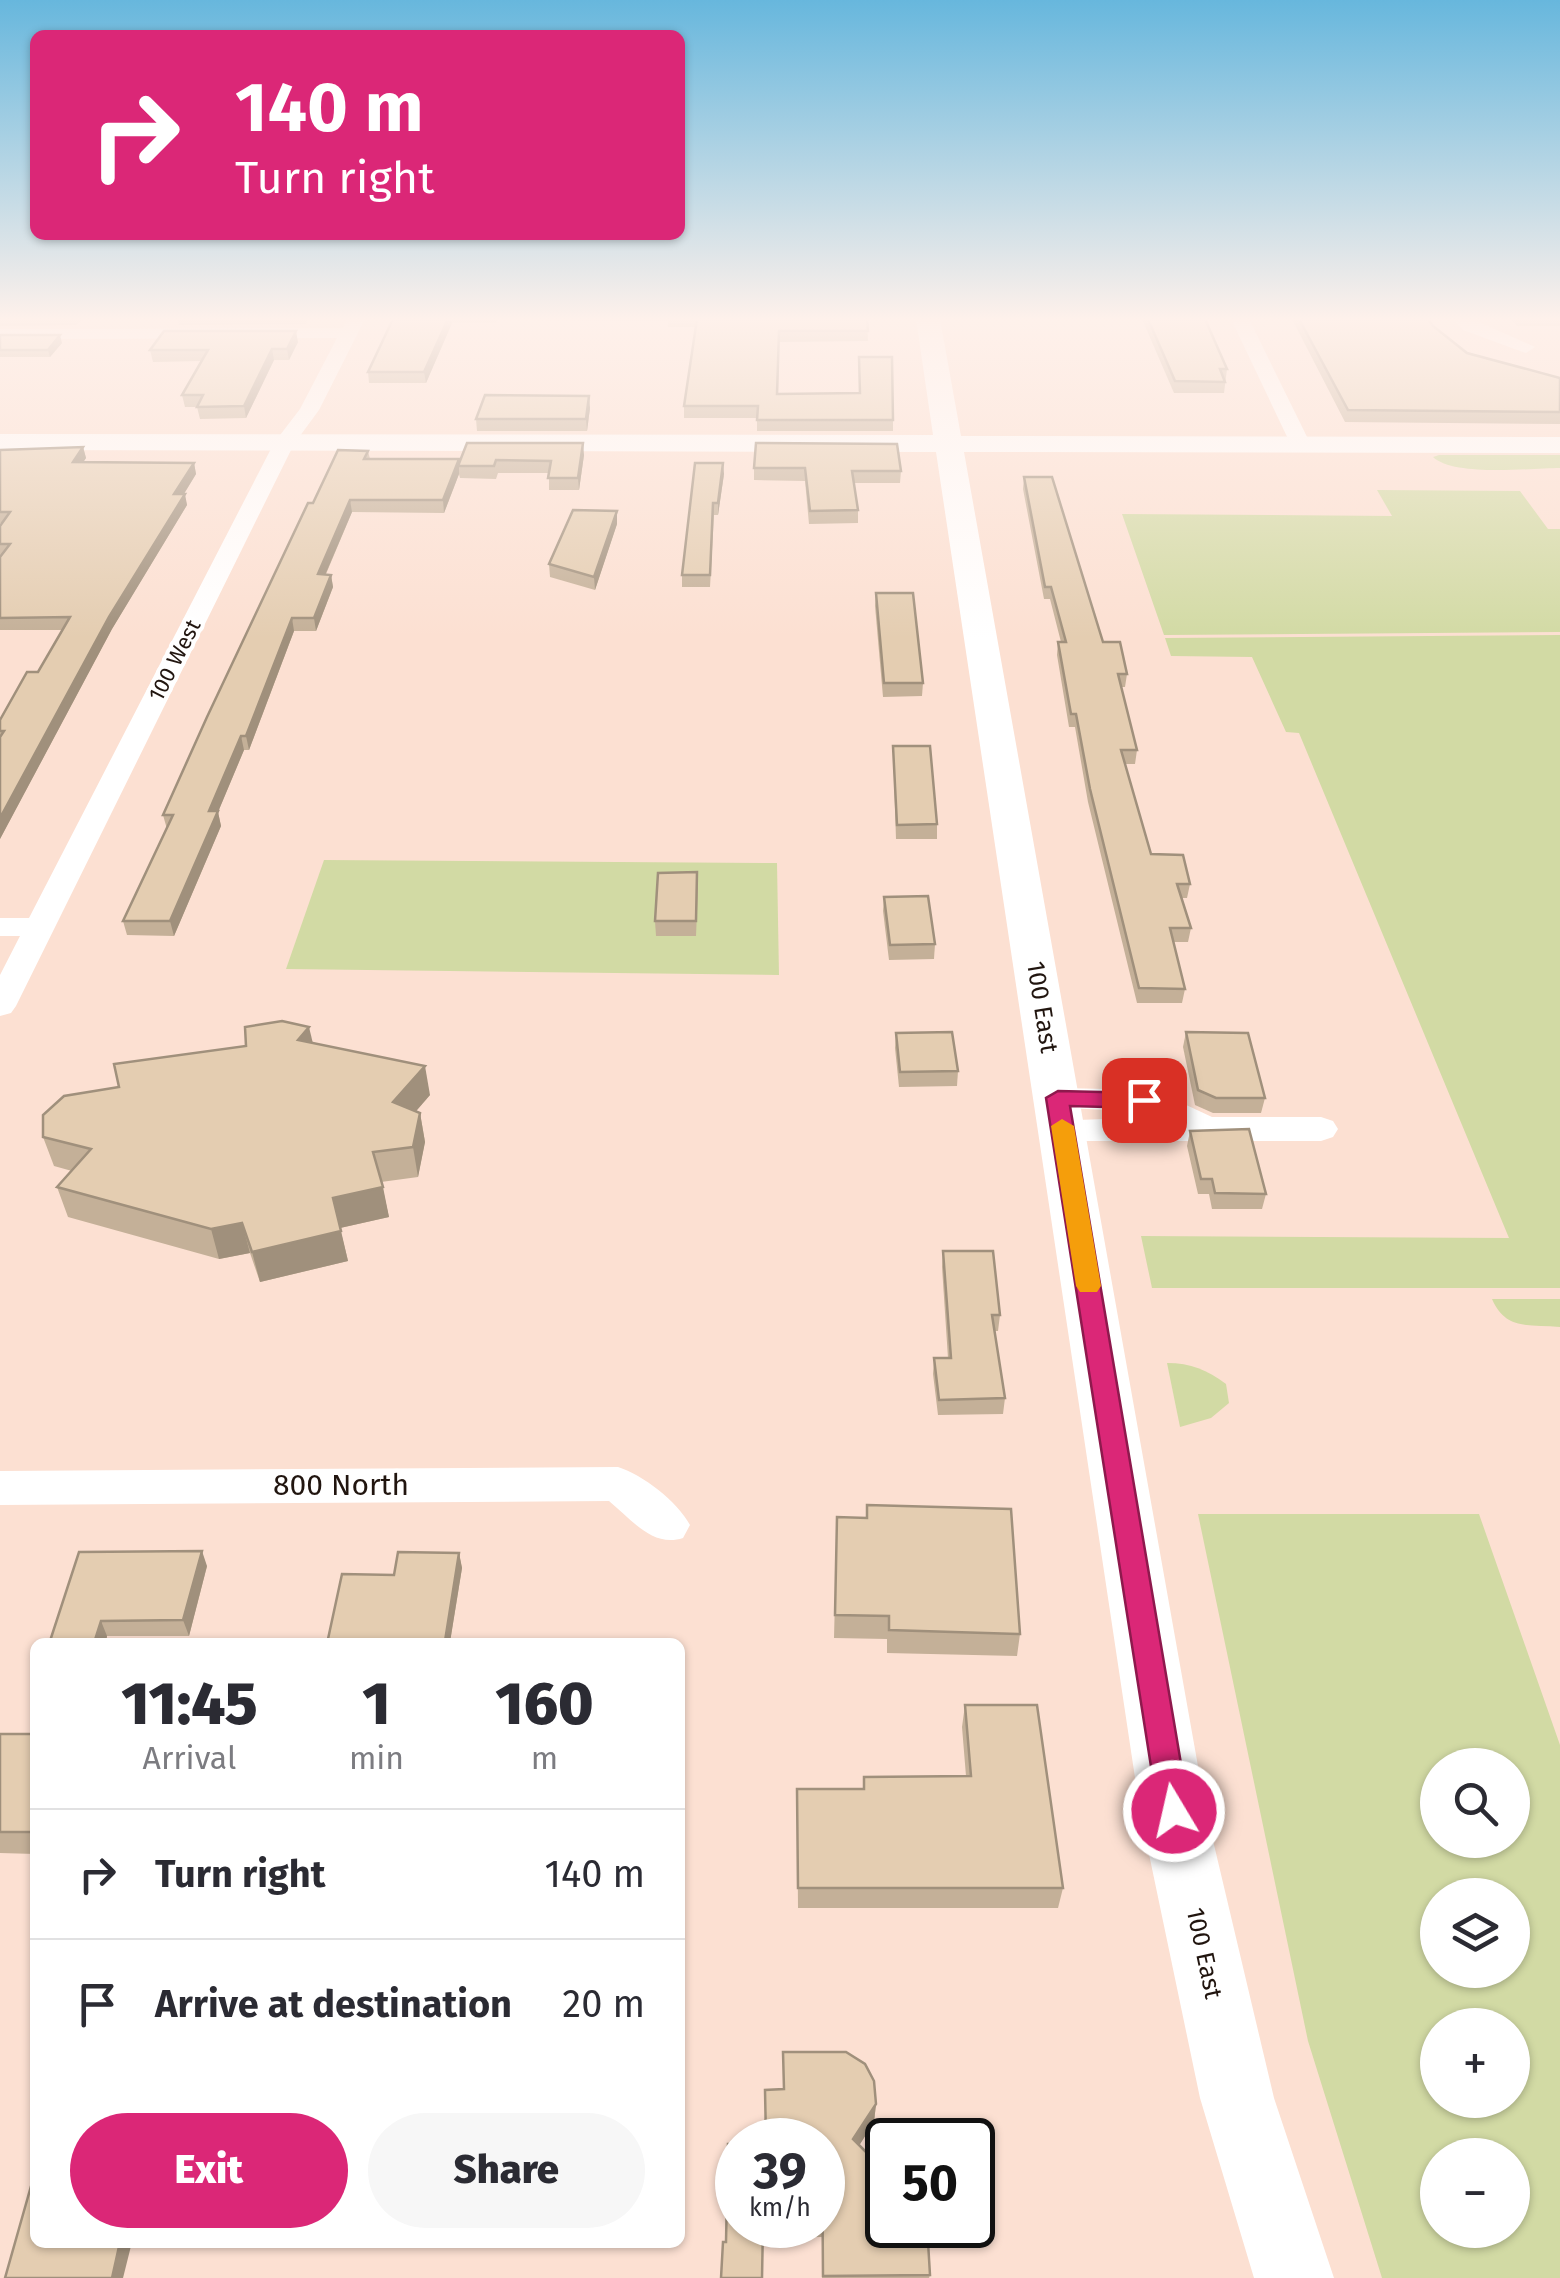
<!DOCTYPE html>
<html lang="en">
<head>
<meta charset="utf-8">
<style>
	:root { --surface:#fff; --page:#f7f7f7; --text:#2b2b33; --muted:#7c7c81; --line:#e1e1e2; --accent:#db2777 }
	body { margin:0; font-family:"Fira Sans",sans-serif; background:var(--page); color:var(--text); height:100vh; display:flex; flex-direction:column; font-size:38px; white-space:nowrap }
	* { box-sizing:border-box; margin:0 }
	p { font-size:32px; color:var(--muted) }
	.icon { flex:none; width:55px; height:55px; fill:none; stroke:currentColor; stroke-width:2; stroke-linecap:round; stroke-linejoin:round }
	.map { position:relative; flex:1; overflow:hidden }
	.sheet { position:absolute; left:30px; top:1638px; width:655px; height:610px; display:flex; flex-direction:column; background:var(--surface); border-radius:15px; box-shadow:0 2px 8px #0004 }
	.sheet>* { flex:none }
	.hud { position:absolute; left:30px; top:30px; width:655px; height:210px; border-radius:15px; box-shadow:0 2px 8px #0004; background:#db2777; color:#fff; overflow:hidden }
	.controls { position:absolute; left:1420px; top:1748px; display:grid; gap:20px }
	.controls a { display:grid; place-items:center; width:110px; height:110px; border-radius:50%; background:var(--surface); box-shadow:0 2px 8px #0004; font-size:50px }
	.speed { position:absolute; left:715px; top:2118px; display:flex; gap:20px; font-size:50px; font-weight:700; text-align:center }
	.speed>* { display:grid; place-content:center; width:130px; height:130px; border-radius:50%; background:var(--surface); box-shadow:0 2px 8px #0004; line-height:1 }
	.speed small { font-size:25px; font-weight:400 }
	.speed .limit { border:5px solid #111; border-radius:15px; background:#fff; color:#111 }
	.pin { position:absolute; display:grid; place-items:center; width:85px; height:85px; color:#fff; margin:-42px; border-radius:20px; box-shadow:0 5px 15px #0006 }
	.me { position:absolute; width:110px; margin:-55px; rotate:351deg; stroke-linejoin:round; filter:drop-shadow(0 0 8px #0008) }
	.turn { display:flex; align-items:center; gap:35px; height:210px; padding:0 40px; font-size:45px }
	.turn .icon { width:130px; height:130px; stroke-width:2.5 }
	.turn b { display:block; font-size:70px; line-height:85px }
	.eta { display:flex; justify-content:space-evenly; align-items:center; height:170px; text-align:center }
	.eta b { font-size:60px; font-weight:800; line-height:70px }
	.action { display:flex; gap:20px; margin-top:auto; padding:20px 40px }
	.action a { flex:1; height:115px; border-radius:60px; background:var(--accent); color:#fff; font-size:40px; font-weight:800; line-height:115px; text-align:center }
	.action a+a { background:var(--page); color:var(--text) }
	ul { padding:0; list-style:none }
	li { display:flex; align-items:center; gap:30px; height:130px; padding:0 40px; border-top:2px solid var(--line) }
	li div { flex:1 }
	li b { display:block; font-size:38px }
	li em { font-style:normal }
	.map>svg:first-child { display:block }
</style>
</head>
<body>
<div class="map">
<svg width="1560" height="2278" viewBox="0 0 1560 2278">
	<rect width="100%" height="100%" fill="#fce0d2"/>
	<!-- green -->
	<g fill="#d2daa4" fill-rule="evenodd">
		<path d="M 1439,455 L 1560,455 L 1560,468 C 1530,468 1454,477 1433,457 Z"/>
		<path d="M 1377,490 L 1520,491 L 1548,529 L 1560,529 L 1560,632 L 1164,635 L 1122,514 L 1392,516 Z"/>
		<path d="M 1560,635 L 1560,1288 L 1152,1288 L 1141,1236 L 1509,1238 L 1299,733 L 1286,732 L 1252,657 L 1171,656 L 1165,638 Z"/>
		<path d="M 324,860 L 777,863 L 779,975 L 286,969 Z"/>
		<path d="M 1492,1299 L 1560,1299 L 1560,1327 C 1529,1324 1506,1331 1492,1299 Z"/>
		<path d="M 1167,1363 C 1191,1363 1207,1370 1226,1384 L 1229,1403 L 1211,1418 L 1180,1427 Z"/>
		<path d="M 1198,1514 L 1479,1514 L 1560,1745 L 1560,2278 L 1382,2278 L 1308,2041 ZM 1438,1765 L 1512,1765 L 1512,1840 L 1438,1840 ZM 1438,1895 L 1512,1895 L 1512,1970 L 1438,1970 ZM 1438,2025 L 1512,2025 L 1512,2100 L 1438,2100 ZM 1512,2155 L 1512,2230 L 1438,2230 L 1438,2155 Z"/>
	</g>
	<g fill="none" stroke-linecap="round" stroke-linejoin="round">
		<!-- street -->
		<g fill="#fff" fill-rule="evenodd">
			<path d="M 347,319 L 365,319 L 319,410 L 294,444 L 16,1006 L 11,1013 L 0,1016 L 0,975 L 20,936 L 0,936 L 0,918 L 29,918 L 274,443 L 300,409 L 337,338 L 0,339 L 0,329 L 343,328 Z"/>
			<path d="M 1231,319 L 1249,319 L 1311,445 L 1308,449 L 1301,451 L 1291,445 Z"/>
			<path d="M 1454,319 L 1472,319 L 1535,347 L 1526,353 L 1520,351 L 1463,330 Z"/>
			<path d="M 1058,1088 L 1154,1090 L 1212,1117 L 1321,1117 L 1333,1121 L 1338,1129 L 1333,1137 L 1321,1141 L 1063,1141 L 1051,1137 L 1046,1129 L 1051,1121 L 1158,1117 L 1148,1112 L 1046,1107 L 1041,1099 L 1046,1091 Z"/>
			<path d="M 618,1467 C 643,1475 677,1501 690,1525 L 683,1538 C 653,1548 632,1520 609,1501 L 0,1505 L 0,1471 Z"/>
		</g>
		<!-- secondary -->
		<path fill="#fff" fill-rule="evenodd" d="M 916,319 L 940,319 L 961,436 L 1560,437 L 1560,453 L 964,452 L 1206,1811 L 1274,2098 L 1334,2278 L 1254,2278 L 1200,2098 L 1140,1811 L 936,452 L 0,450 L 0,434 L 933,435 Z"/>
	</g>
	<!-- wall -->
	<g fill="#c4b098">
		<path d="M 0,319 L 82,319 L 77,325 L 0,326 Z"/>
		<path d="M 178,319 L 309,319 L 306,324 L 179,325 Z"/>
		<path d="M 393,319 L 867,319 L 868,341 L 779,342 L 778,394 L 859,393 L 859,357 L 893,420 L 893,431 L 757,431 L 757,418 L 684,418 L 684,406 L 696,327 L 668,327 L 668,321 L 497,320 L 496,323 L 452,323 L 426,383 L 369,383 L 368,372 Z"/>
		<path d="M 1142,319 L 1205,319 L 1227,369 L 1224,393 L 1174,393 Z"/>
		<path d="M 1292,319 L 1428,319 L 1433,326 L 1467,353 L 1560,378 L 1560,424 L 1345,422 Z"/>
		<path d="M 1511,319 L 1560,319 L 1560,326 L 1517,326 Z"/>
		<path d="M 0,335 L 62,343 L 50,357 L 0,357 Z"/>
		<path d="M 298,342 L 289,360 L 274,360 L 246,418 L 200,419 L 197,407 L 185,407 L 182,395 L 201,361 L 153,362 L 150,350 Z"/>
		<path d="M 590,408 L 587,431 L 477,431 L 476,419 Z"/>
		<path d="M 83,447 L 86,458 L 83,462 L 194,463 L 196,474 L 184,494 L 187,505 L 112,629 L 0,839 L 0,720 L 38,672 L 63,630 L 0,630 L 0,526 L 2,523 L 0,523 L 0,450 Z"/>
		<path d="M 368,451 L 370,459 L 459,459 L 459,464 L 584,455 L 579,490 L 549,490 L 549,473 L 498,473 L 496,479 L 460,478 L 459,474 L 444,513 L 352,512 L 326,574 L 331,575 L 333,587 L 316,631 L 294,631 L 249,750 L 244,750 L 218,812 L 221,826 L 174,936 L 127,935 L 123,921 L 167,829 L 163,815 L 313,503 Z"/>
		<path d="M 754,468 L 901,471 L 900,483 L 854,483 L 858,510 L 858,523 L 809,524 L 805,481 L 754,480 Z"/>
		<path d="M 724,474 L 718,515 L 714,515 L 710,587 L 682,587 L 682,575 Z"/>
		<path d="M 1024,477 L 1103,642 L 1127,674 L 1125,687 L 1121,687 L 1137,750 L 1135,764 L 1125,764 L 1151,854 L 1190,884 L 1187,898 L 1181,898 L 1191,928 L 1188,942 L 1173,942 L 1185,989 L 1182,1003 L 1137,1003 L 1088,802 L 1075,727 L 1069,727 L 1057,655 L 1058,642 L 1061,642 L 1050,599 L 1044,599 L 1023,489 Z"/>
		<path d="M 617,524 L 595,590 L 550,577 L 549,564 Z"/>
		<path d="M 876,593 L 923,683 L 922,696 L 883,697 L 875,606 Z"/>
		<path d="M 893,746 L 937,824 L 937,839 L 896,839 Z"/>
		<path d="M 698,887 L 696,936 L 656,936 L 655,921 Z"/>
		<path d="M 884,897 L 935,944 L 934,959 L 889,960 L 883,911 Z"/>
		<path d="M 1186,1032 L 1265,1098 L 1261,1113 L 1213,1113 L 1195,1105 L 1183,1047 Z"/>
		<path d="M 896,1033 L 958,1071 L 957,1086 L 899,1087 L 895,1048 Z"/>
		<path d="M 313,1043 L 430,1095 L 416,1111 L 420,1113 L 425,1142 L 418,1177 L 381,1182 L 389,1217 L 340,1228 L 348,1261 L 260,1282 L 250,1253 L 219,1259 L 68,1217 L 57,1187 L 72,1171 L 54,1166 L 43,1137 L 119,1087 Z"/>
		<path d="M 1190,1131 L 1266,1194 L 1262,1209 L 1212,1209 L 1209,1194 L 1198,1194 L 1187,1146 Z"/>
		<path d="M 943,1251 L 1000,1315 L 998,1331 L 994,1331 L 1005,1398 L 1003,1414 L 938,1415 L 933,1374 L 934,1358 L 948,1358 L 942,1267 Z"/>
		<path d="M 837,1517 L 1020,1634 L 1017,1656 L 887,1653 L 887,1639 L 834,1638 Z"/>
		<path d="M 459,1553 L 462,1568 L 450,1642 L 328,1642 L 328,1639 L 394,1575 Z"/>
		<path d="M 207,1566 L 189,1636 L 107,1636 L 106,1642 L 51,1642 L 50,1641 Z"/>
		<path d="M 965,1705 L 1063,1888 L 1058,1908 L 798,1908 L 797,1789 L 863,1789 L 864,1777 L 966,1776 L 962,1727 Z"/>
		<path d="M 0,1734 L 35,1734 L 35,1854 L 0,1853 Z"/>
		<path d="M 876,2104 L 874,2122 L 859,2145 L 870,2183 L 869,2192 L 930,2275 L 929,2278 L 822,2278 L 822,2237 L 764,2238 L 738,2225 L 822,2225 Z"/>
	</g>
	<!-- shaded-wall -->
	<g fill="#a0907c">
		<path d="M 448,319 L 451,319 L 452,323 L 426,383 L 424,372 Z"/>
		<path d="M 296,331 L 298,342 L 289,360 L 287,349 Z"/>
		<path d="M 60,335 L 62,343 L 50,357 L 48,350 Z"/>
		<path d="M 272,349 L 274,360 L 246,418 L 244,406 Z"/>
		<path d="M 589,396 L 590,408 L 587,431 L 586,419 Z"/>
		<path d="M 583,443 L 584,455 L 579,490 L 578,478 Z"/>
		<path d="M 83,447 L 86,458 L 76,473 L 73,462 Z"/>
		<path d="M 459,459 L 459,474 L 444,513 L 443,500 Z"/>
		<path d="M 194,463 L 196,474 L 177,505 L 174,494 Z"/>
		<path d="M 723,463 L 724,474 L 718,515 L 718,503 Z"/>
		<path d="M 185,494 L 187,505 L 112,629 L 0,839 L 0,818 L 109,617 Z"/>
		<path d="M 350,500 L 352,512 L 320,587 L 318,574 Z"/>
		<path d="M 617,511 L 617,524 L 595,590 L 594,577 Z"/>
		<path d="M 331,575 L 333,587 L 316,631 L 314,618 Z"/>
		<path d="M 292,618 L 294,631 L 249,750 L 246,736 Z"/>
		<path d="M 241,736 L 244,750 L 218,812 L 221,826 L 174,936 L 170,921 L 209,811 Z"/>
		<path d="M 309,1027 L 316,1056 L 298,1040 Z"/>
		<path d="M 425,1066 L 430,1095 L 398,1132 L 393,1102 Z"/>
		<path d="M 420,1113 L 425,1142 L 418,1177 L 413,1147 Z"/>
		<path d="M 383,1187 L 389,1217 L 340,1228 L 333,1198 Z"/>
		<path d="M 242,1223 L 250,1253 L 219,1259 L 211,1229 Z"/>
		<path d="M 341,1231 L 348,1261 L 260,1282 L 252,1252 Z"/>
		<path d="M 202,1551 L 207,1566 L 189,1636 L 183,1620 Z"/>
		<path d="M 459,1553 L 462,1568 L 450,1642 L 445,1642 Z"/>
		<path d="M 101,1621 L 107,1636 L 106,1642 L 96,1642 L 95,1640 Z"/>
		<path d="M 683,1740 L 684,1762 L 680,1877 L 680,1823 Z"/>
		<path d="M 876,2104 L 874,2122 L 852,2157 L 853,2139 Z"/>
		<path d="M 120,2242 L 132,2242 L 123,2278 L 112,2278 Z"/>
	</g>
	<!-- building -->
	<g fill="#e4cdb1" stroke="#a0907c" stroke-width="2.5">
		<path d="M 393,319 L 448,319 L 424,372 L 368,372 Z"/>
		<path d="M 697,319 L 867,319 L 868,331 L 779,331 L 777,394 L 860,393 L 859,357 L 892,357 L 893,420 L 757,420 L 758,406 L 684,406 Z"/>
		<path d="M 1148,319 L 1205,319 L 1227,369 L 1220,369 L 1225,382 L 1175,381 Z"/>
		<path d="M 1299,319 L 1428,319 L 1433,326 L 1467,353 L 1560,378 L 1560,412 L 1348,410 Z"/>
		<path d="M 164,331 L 296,331 L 287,349 L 272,349 L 244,406 L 197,407 L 203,395 L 182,395 L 208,350 L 150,350 Z"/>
		<path d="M 0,335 L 60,335 L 48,350 L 0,350 Z"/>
		<path d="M 485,395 L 589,396 L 586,419 L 476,419 Z"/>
		<path d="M 467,443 L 583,443 L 578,478 L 548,478 L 551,461 L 496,460 L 494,466 L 458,466 Z"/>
		<path d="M 756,443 L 897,444 L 901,471 L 852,471 L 858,510 L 810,511 L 805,468 L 754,468 Z"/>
		<path d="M 83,447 L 73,462 L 194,463 L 174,494 L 185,494 L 109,617 L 0,818 L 0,737 L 4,731 L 0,731 L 0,720 L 27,672 L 38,672 L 70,617 L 0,618 L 0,557 L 10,544 L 0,544 L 0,526 L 10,512 L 0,512 L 0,450 Z"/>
		<path d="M 338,450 L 368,451 L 364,459 L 459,459 L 443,500 L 350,500 L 318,574 L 331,575 L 314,618 L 292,618 L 246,736 L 241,736 L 209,811 L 218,811 L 170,921 L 123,921 L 173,815 L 163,815 L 207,717 L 308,503 L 313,503 Z"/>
		<path d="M 695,463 L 723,463 L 718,503 L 713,503 L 710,575 L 682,575 Z"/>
		<path d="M 1024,477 L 1052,477 L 1103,642 L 1120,642 L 1127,674 L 1118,674 L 1137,750 L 1121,750 L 1151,854 L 1183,855 L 1190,884 L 1177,884 L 1191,928 L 1170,928 L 1185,989 L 1139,988 L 1090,789 L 1076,714 L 1071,714 L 1058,642 L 1066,642 L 1051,587 L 1045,587 Z"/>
		<path d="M 573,510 L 617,511 L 594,577 L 549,564 Z"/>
		<path d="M 876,593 L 913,593 L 923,683 L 884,683 Z"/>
		<path d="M 893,746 L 930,746 L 937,824 L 897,825 Z"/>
		<path d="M 697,872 L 696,921 L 655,921 L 658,873 Z"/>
		<path d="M 928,896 L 935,944 L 890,945 L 884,897 Z"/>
		<path d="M 282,1021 L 309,1027 L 298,1040 L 425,1066 L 393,1102 L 420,1113 L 413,1147 L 373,1152 L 383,1187 L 333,1198 L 341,1231 L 252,1252 L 242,1223 L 211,1229 L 57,1187 L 91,1149 L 43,1137 L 43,1115 L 64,1096 L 119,1087 L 114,1064 L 246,1046 L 245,1027 Z"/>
		<path d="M 952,1032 L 958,1071 L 900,1072 L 896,1033 Z"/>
		<path d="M 1186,1032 L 1248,1033 L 1265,1098 L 1216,1098 L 1198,1090 Z"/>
		<path d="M 1249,1129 L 1266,1194 L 1215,1193 L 1212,1179 L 1201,1179 L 1190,1131 Z"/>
		<path d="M 943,1251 L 993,1251 L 1000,1315 L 992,1315 L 1005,1398 L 939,1400 L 934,1358 L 951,1358 Z"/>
		<path d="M 867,1505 L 1011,1509 L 1020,1634 L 889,1630 L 889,1616 L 835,1615 L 837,1517 L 867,1518 Z"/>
		<path d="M 202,1551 L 183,1620 L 101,1621 L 95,1640 L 50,1641 L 79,1552 Z"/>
		<path d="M 398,1552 L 459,1553 L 445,1641 L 328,1639 L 342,1574 L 394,1575 Z"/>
		<path d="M 965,1705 L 1037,1705 L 1063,1888 L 798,1888 L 797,1789 L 864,1789 L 864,1777 L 971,1776 Z"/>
		<rect x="0" y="1734" width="35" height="98"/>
		<path d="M 680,1740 L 683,1740 L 680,1823 Z"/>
		<path d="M 783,2052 L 846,2052 L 865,2064 L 874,2081 L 876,2104 L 853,2139 L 867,2153 L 872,2166 L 867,2192 L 888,2191 L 888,2225 L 927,2225 L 930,2275 L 823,2276 L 822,2140 L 766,2140 L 765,2090 L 784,2089 Z"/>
		<path d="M 728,2144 L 738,2144 L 738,2225 L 763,2225 L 762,2278 L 721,2278 L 723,2242 L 726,2242 Z"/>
		<path d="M 35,2172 L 35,2242 L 120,2242 L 112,2278 L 5,2278 Z"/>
	</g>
	<!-- sky -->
	<linearGradient id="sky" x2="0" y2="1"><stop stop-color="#67b7dd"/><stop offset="0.5" stop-color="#fef1eb"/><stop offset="1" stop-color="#fef1eb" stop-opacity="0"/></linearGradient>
	<rect width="1560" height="638" fill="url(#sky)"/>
	<!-- route -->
	<path fill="#db2777" stroke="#8e194d" stroke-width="2.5" d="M 1058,1091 L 1144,1093 L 1155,1100 L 1144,1108 L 1070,1106 L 1189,1811 L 1185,1822 L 1174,1826 L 1162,1822 L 1158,1811 L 1046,1098 Z"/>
	<!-- slow -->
	<path fill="#f59e0b" d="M 1062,1119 L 1074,1126 L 1101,1286 L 1097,1292 L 1080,1292 L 1076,1286 L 1051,1126 Z"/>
	<g text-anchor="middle" stroke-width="8" stroke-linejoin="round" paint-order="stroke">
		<!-- far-street labels -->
		<g font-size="22" fill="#21150f" stroke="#fff">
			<text transform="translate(174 660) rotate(-63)" y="8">100 West</text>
		</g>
		<!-- street labels -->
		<g font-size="25" fill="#21150f" stroke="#fff">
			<text transform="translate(1043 1007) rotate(81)" y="9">100 East</text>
			<text transform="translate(1205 1953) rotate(78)" y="9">100 East</text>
		</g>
		<!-- near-street labels -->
		<g font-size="30" fill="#21150f" stroke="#fff">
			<text x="341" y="1495">800 North</text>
		</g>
	</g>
</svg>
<div class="controls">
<a><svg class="icon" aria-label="search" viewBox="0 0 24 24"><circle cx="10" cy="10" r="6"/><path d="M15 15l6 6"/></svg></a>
<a><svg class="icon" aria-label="layers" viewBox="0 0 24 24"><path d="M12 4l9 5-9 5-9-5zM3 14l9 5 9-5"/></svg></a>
<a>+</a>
<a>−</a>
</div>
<div class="speed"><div>39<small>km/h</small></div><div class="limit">50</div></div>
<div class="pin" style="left:1144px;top:1100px;background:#d93025"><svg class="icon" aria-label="arrive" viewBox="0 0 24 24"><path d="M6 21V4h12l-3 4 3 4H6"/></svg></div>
<svg class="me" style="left:1174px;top:1811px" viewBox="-20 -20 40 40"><circle r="17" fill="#db2777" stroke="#fff" stroke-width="3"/><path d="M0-11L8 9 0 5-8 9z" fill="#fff"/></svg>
<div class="hud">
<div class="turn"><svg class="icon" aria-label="right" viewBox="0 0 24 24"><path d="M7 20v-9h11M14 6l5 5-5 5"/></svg><div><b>140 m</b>Turn right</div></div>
</div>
<section class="sheet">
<div class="eta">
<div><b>11:45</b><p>Arrival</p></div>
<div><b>1</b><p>min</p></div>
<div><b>160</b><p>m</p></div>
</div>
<ul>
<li><svg class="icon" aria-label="right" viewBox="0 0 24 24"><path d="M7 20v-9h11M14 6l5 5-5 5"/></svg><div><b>Turn right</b></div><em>140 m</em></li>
<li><svg class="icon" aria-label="arrive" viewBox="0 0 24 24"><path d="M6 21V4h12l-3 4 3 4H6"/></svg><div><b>Arrive at destination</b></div><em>20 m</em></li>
</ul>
<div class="action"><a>Exit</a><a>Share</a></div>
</section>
</div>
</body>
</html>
